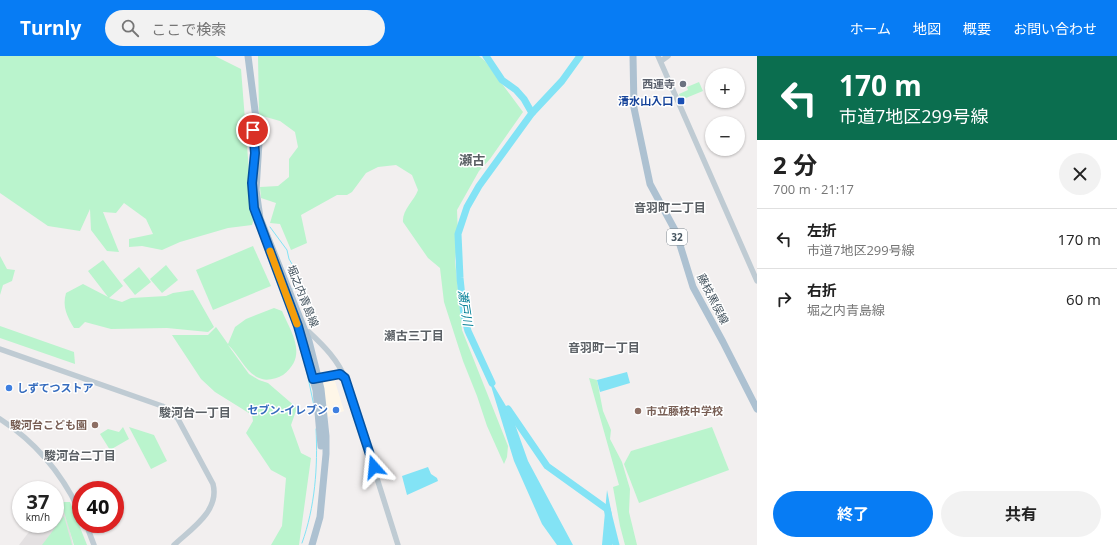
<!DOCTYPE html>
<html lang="ja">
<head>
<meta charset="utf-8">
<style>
	:root { --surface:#fff; --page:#f2f2f2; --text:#222; --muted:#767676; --line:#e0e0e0; --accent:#077cf4 }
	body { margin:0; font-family:"Open Sans","Noto Sans JP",sans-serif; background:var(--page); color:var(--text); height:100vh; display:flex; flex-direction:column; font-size:15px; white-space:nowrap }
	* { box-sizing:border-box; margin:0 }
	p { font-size:13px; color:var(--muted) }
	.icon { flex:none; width:22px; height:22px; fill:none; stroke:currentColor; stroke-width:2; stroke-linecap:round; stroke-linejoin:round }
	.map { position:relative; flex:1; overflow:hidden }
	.side { display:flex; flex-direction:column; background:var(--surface); width:360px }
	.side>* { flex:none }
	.top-card { background:#0b6e4f; color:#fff; overflow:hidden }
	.controls { position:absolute; left:705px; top:12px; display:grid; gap:8px }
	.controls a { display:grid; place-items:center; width:40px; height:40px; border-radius:50%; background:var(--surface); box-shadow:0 1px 3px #0004; font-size:20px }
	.speed { position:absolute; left:12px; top:425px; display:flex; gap:8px; font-size:20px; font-weight:700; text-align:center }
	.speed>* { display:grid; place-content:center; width:52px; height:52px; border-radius:50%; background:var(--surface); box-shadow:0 1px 3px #0004; line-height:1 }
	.speed small { font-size:10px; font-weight:400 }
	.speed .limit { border:6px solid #d22; background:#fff; color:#111 }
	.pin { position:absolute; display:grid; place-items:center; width:34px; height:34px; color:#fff; margin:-17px; border:2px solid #fff; border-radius:50%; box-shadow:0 1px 4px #0007 }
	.me { position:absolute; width:44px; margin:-22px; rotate:342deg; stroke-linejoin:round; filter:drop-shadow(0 0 3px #0008) }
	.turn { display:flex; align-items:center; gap:14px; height:84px; padding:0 16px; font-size:18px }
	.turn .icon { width:52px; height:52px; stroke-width:2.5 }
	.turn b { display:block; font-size:28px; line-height:34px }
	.round { display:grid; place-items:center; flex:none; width:42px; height:42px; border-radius:21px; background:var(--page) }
	.summary { display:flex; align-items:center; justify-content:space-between; height:68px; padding:0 16px }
	h1 { font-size:24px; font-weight:700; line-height:30px }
	.cta { display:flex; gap:8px; margin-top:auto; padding:8px 16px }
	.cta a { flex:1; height:46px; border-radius:24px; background:var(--accent); color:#fff; font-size:16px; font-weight:700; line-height:46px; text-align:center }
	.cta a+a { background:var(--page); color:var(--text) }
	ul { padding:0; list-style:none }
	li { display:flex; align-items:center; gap:12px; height:60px; padding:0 16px; border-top:1px solid var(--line) }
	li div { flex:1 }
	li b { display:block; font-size:15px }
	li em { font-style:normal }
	header { display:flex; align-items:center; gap:24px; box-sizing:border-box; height:56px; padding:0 20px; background:var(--accent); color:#fff }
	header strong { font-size:19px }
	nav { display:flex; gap:22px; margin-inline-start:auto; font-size:14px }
	.search { width:280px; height:36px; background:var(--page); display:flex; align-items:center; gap:10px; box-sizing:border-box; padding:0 14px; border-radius:22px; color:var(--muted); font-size:15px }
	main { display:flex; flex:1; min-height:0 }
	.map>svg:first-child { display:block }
</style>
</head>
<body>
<header>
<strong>Turnly</strong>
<div class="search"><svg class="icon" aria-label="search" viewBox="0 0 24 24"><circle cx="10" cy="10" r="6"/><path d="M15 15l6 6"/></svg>ここで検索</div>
<nav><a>ホーム</a><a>地図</a><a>概要</a><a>お問い合わせ</a></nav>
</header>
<main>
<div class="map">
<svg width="757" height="489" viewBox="0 0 757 489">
	<rect width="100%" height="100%" fill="#f2efef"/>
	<!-- commercial -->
	<path fill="#fef6e8" d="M 334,322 L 344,355 L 328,361 L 323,327 L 325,324 Z"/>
	<!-- education -->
	<path fill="#e3e0e1" d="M 59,446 L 65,452 L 73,489 L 19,489 L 35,468 L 55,468 L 55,447 Z"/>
	<!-- green -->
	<g fill="#baf4cd">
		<path d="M 0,0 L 215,0 L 241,13 L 253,166 L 252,169 L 228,172 L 180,186 L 162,194 L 142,190 L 129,191 L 129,183 L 153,178 L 146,163 L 124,147 L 116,157 L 103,156 L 119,196 L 107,195 L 91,174 L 90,153 L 80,175 L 48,170 L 0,137 Z"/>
		<path d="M 258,0 L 479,0 L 485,5 L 523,56 L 490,103 L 479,115 L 457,154 L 458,178 L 455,205 L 462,274 L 508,390 L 507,401 L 504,408 L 487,370 L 477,340 L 463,305 L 444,246 L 440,212 L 428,202 L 403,166 C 402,154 414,145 418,134 L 412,119 L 396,109 L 378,111 L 366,117 L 352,136 L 347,139 L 337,139 L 301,159 L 307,187 L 291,194 L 280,168 L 270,167 L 276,147 L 261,142 L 260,131 L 278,130 L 289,121 L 289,103 L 298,91 L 295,76 L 280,65 L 259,59 Z"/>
		<path d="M 699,26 L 703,35 L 681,44 L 679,38 L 688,34 L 687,31 Z"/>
		<path d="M 253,190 L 271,230 L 213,254 L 196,214 Z"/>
		<path d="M 0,200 L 7,213 L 15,214 L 12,225 L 3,229 L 0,239 Z"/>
		<path d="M 103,204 L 123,230 L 109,242 L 122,246 L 131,242 L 166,240 L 173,237 L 193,234 L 214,271 L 208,276 L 167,272 L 111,273 L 85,266 L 79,272 L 74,272 C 67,260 62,251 66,237 L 83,228 L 108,241 L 88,215 Z"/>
		<path d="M 166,209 L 178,224 L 162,237 L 150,223 Z"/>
		<path d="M 139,211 L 151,226 L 135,239 L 123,224 Z"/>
		<path d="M 274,252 L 282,255 C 292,278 308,300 283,319 C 278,322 268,325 262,323 C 246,319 239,298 228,289 L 249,318 L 259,324 L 268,327 L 297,352 L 291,369 L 301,397 L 311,402 L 299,489 L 271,489 L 282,470 L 286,422 L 271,414 L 246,377 L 253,365 L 252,359 L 215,336 L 201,323 L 172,279 L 208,279 L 216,271 L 228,288 L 235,271 L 246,263 Z"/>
		<path d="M 0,270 L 74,296 L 75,308 L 0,282 Z"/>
		<path d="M 589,322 L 597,324 L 603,355 L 611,374 L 610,383 L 622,406 L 630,433 L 629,456 L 637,489 L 625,489 L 620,470 L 613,431 L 619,429 Z"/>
		<path d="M 123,371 L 129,383 L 110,394 L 100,378 L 108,373 L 119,376 Z"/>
		<path d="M 129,371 L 154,379 L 167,405 L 151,413 Z"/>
		<path d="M 712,371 L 729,414 L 639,447 L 624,408 L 631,395 Z"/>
		<path d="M 61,446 L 70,446 L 87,489 L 74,489 Z"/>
		<path d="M 64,460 L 72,489 L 42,489 Z"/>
	</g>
	<!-- water -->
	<g fill="#83e3f5">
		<path d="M 627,316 L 630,327 L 600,336 L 597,324 Z"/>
		<path d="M 488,320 L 512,360 L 528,405 L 573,489 L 557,489 L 542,468 L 514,405 Z"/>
		<path d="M 428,411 L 431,418 L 437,422 L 438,425 L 407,439 L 402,420 Z"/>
		<path d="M 607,434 L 612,459 L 612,489 L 602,489 Z"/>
	</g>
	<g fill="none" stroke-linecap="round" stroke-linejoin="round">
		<!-- stream -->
		<g stroke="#83e3f5" stroke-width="1">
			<path d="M 270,171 L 287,194 L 289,203 L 298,218 L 298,225 L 293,233"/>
			<path d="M 299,288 L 304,305"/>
			<path d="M 306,312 L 314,350"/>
			<path d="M 302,487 C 315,451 318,411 316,373"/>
		</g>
		<!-- river -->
		<g stroke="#83e3f5" stroke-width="7">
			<path d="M 486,0 L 502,24 L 516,34 L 524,43 L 532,57"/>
			<path d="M 492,327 L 468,275 L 464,260 L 460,222 L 458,178 L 467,151 L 479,130 L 532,57 L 562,25 L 580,0"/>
			<path d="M 508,353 L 547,410 L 607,453 L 616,489"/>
		</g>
		<!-- minor -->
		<g stroke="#bfcbd3" stroke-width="5.5">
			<path d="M 658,0 L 757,225"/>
			<path d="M 661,5 L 668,0"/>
			<path d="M 309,276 C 324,290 338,304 346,324 L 398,489"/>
			<path d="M 0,293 L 162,350 L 171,355 L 178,363 L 213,428 C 220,455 191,473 174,489"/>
			<path d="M 315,323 L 340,318 L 345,321"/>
			<path d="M 0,363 C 36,386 63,419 81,458"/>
			<path d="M 86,468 L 94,489"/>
		</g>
		<!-- major -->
		<g stroke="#adc1d1" stroke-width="7">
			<path d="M 248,0 L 259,86 L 256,134 L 260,162 L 309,285 L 321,333 L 326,380 L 326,398 L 320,461 L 312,489"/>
			<path d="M 633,0 L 634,52 L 650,128 L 676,176 L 693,231 L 723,286 L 757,353"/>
			<path d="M 297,268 L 316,334 L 321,390"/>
		</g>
	</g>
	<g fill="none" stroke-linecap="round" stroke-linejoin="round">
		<!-- route casing -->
		<g stroke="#05519f" stroke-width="10">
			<path id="route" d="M 253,74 L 255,97 L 252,127 L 254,152 L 298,270 L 313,323 L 340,318 L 345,322 L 374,411"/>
		</g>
		<!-- route -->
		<use href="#route" stroke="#077cf4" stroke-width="7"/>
		<!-- slow -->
		<path stroke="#f59e0b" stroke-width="7" d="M 270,195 L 297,268"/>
	</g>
	<!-- markers -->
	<circle fill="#6b7280" stroke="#fff" stroke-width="1.5" cx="683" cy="28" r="4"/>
	<rect fill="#1a4fb4" stroke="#fff" stroke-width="1.5" x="677" y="41" width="8" height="8" rx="2"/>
	<g fill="#3f7fe0" stroke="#fff" stroke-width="1.5">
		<circle cx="9" cy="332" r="4"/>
		<circle cx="336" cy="354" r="4"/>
	</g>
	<g fill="#8d6e63" stroke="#fff" stroke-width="1.5">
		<circle cx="638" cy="355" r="4"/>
		<circle cx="95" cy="369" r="4"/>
	</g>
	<g text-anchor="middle" stroke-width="3" stroke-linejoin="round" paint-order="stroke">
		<!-- shield labels -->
		<rect fill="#fff" stroke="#7d878f" stroke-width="1" x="667" y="173" width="20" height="16" rx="3"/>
		<g font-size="10" font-weight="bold" fill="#45545f">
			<text x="677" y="185">32</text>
		</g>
		<!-- worship labels -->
		<g font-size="11" font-weight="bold" fill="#5b616d" stroke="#fff" text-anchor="end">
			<text x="675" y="32">西運寺</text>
		</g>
		<!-- transit labels -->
		<g font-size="11" font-weight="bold" fill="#164399" stroke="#fff" text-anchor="end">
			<text x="673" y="49">清水山入口</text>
		</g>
		<!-- street labels -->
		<g font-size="11" fill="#45545f" stroke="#fff">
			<text transform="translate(303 240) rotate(68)" y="4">堀之内青島線</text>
			<text transform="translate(713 243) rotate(63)" y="4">藤枝黒俣線</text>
		</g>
		<!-- shop labels -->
		<g font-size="11" font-weight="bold" fill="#366cbe" stroke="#fff" text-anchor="start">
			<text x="17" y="336">しずてつストア</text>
			<text x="328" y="358" text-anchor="end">セブン-イレブン</text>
		</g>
		<!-- education labels -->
		<g font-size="11" font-weight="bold" fill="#785e54" stroke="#fff" text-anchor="start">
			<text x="646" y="359">市立藤枝中学校</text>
			<text x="87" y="373" text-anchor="end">駿河台こども園</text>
		</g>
		<!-- neighbourhood labels -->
		<g font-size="12" font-weight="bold" fill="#5b6065" stroke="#fff">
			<text x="670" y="156">音羽町二丁目</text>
			<text x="414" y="284">瀬古三丁目</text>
			<text x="604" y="296">音羽町一丁目</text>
			<text x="195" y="361">駿河台一丁目</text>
			<text x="80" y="404">駿河台二丁目</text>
		</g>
		<!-- water labels -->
		<g font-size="12" font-style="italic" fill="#037f96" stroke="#fff">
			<text transform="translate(465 252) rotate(81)" y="4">瀬戸川</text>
		</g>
		<!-- quarter labels -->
		<g font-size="13" font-weight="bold" fill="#5b6065" stroke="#fff">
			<text x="472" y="109">瀬古</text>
		</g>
	</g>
</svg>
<div class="controls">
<a>+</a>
<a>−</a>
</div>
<div class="speed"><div>37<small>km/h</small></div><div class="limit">40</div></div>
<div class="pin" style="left:253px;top:74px;background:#d93025"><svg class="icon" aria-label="arrive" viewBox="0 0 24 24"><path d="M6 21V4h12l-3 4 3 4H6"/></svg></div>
<svg class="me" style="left:374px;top:411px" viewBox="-20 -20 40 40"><path d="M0-17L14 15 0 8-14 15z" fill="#077cf4" stroke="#fff" stroke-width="4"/></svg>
</div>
<section class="side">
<div class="top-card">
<div class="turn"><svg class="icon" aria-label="left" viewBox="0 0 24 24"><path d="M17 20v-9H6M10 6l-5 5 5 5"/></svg><div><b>170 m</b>市道7地区299号線</div></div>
</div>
<div class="summary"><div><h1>2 分</h1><p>700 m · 21:17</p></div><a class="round"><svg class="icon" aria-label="close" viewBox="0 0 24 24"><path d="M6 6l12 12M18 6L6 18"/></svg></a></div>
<ul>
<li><svg class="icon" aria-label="left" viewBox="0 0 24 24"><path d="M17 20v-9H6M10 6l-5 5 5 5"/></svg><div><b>左折</b><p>市道7地区299号線</p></div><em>170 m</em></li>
<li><svg class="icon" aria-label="right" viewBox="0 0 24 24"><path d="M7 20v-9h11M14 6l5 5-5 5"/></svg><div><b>右折</b><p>堀之内青島線</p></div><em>60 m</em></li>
</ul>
<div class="cta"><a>終了</a><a>共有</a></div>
</section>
</main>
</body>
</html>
